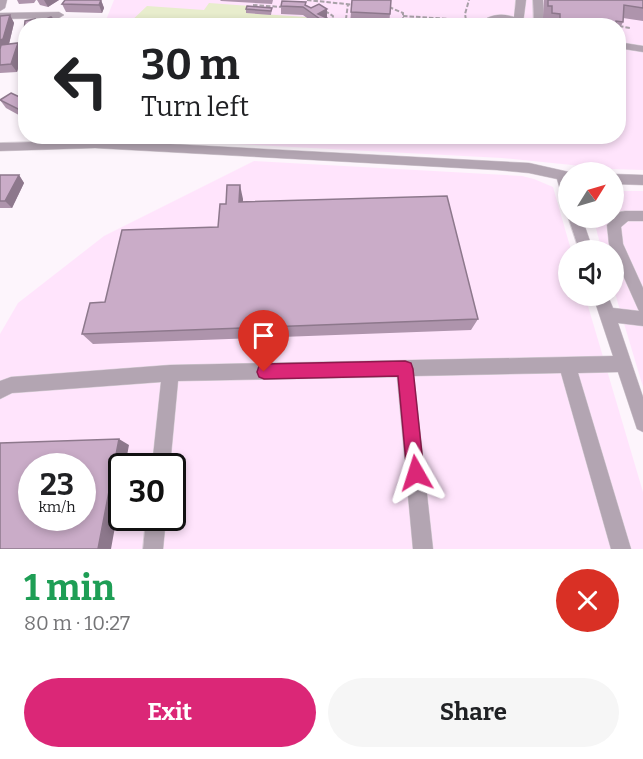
<!DOCTYPE html>
<html lang="en">
<head>
<meta charset="utf-8">
<style>
	:root { --surface:#fff; --page:#f6f6f6; --text:#202124; --muted:#757577; --accent:#db2777 }
	body { margin:0; font-family:Bitter,serif; background:var(--page); color:var(--text); height:100vh; display:flex; flex-direction:column; font-size:22px; white-space:nowrap }
	* { box-sizing:border-box; margin:0 }
	p { font-size:20px; color:var(--muted) }
	.icon { flex:none; width:33px; height:33px; fill:none; stroke:currentColor; stroke-width:2; stroke-linecap:round; stroke-linejoin:round }
	.map { position:relative; height:549px; overflow:hidden }
	.panel { display:flex; flex-direction:column; background:var(--surface); flex:1 }
	.panel>* { flex:none }
	.top-card { position:absolute; left:18px; top:18px; width:608px; height:126px; border-radius:24px; box-shadow:0 3px 9px #0003; background:#fff; color:var(--text); overflow:hidden }
	.needle { width:39px; rotate:53deg }
	.tools { position:absolute; left:558px; top:162px; display:grid; gap:12px }
	.tools a { display:grid; place-items:center; width:66px; height:66px; border-radius:50%; background:var(--surface); box-shadow:0 3px 9px #0003; font-size:30px }
	.speed { position:absolute; left:18px; top:453px; display:flex; gap:12px; font-size:30px; font-weight:700; text-align:center }
	.speed>* { display:grid; place-content:center; width:78px; height:78px; border-radius:50%; background:var(--surface); box-shadow:0 3px 9px #0003; line-height:1 }
	.speed small { font-size:15px; font-weight:400 }
	.speed .limit { border:3px solid #111; border-radius:9px; background:#fff; color:#111 }
	.pin { position:absolute; display:grid; place-items:center; width:51px; height:51px; color:#fff; margin:-62px -26px; border-radius:50% 50% 50% 0; rotate:-45deg; box-shadow:0 0 6px #0007 }
	.pin .icon { rotate:45deg }
	.me { position:absolute; width:66px; margin:-33px; rotate:354deg; stroke-linejoin:round; filter:drop-shadow(0 0 4px #0008) }
	.turn { display:flex; align-items:center; gap:21px; height:126px; padding:0 24px; font-size:27px }
	.turn .icon { width:78px; height:78px; stroke-width:2.5 }
	.turn b { display:block; font-size:42px; line-height:51px }
	.round { display:grid; place-items:center; flex:none; width:63px; height:63px; border-radius:32px; background:var(--page) }
	.headline { display:flex; align-items:center; justify-content:space-between; height:102px; padding:0 24px }
	h1 { font-size:36px; font-weight:700; line-height:45px; color:#1e9e55 }
	.button { display:flex; gap:12px; margin-top:auto; padding:12px 24px }
	.button a { flex:1; height:69px; border-radius:36px; background:var(--accent); color:#fff; font-size:24px; font-weight:700; line-height:69px; text-align:center }
	.button a+a { background:var(--page); color:var(--text) }
	.map>svg:first-child { display:block }
</style>
</head>
<body>
<div class="map">
<svg width="643" height="549" viewBox="0 0 643 549">
	<rect width="100%" height="100%" fill="#fdf5fc"/>
	<!-- built -->
	<g fill="#ffe4fc" fill-rule="evenodd">
		<path d="M 114,0 L 643,0 L 643,170 L 611,169 L 502,158 L 101,137 L 618,136 L 618,26 L 104,25 Z"/>
		<path d="M 254,161 L 522,176 L 534,179 L 553,187 L 571,250 L 568,250 L 568,296 L 585,296 L 643,492 L 643,549 L 0,549 L 0,334 L 18,303 L 104,236 ZM 32,466 L 82,466 L 82,518 L 32,518 ZM 122,466 L 172,466 L 172,518 L 122,518 Z"/>
		<path d="M 614,191 L 643,191 L 643,387 L 614,290 L 614,250 L 602,250 L 593,218 L 614,218 Z"/>
	</g>
	<!-- green -->
	<path fill="#e8edcd" d="M 209,3 L 250,6 L 247,13 L 306,17 L 317,25 L 126,26 L 147,6 L 204,10 Z"/>
	<g fill="none" stroke-linecap="round" stroke-linejoin="round">
		<!-- minor casing -->
		<g stroke="#d7cfd6" stroke-width="1">
			<g id="minor">
				<path d="M 0,0 L 7,0 L 5,8 L 0,11 Z"/>
				<path d="M 516,0 L 526,0 L 523,23 L 525,26 C 514,26 505,18 494,22 L 493,26 L 483,26 L 487,18 C 496,14 504,14 514,17 Z"/>
				<path d="M 533,0 L 543,0 L 544,26 L 534,26 Z"/>
				<path d="M 0,13 L 59,12 L 64,15 L 59,18 L 0,19 Z"/>
				<path d="M 618,42 L 643,46 L 643,52 L 618,48 Z"/>
				<path d="M 95,140 L 529,163 L 569,172 L 568,201 L 563,200 L 557,179 L 529,173 L 497,170 L 95,148 L 0,151 L 0,143 Z"/>
				<path d="M 614,174 L 643,175 L 643,185 L 614,184 Z"/>
				<path d="M 625,211 L 643,211 L 643,221 L 628,221 L 621,227 L 623,244 L 643,288 L 643,326 L 618,323 L 643,397 L 643,432 L 637,429 L 618,372 L 578,373 L 631,549 L 611,549 L 561,373 L 414,376 L 433,549 L 413,549 L 397,377 L 178,381 L 170,466 L 152,466 L 161,382 L 12,393 L 0,399 L 0,381 L 11,377 L 170,365 L 613,356 L 593,296 L 608,296 L 613,308 L 639,311 L 609,244 L 607,225 L 620,212 Z"/>
				<path d="M 568,217 L 582,218 L 593,250 L 579,250 Z"/>
				<path d="M 146,518 L 166,518 L 163,549 L 143,549 Z"/>
			</g>
		</g>
		<!-- path-far1 -->
		<g stroke="#a9a1a8" stroke-width="2" stroke-dasharray="4.5 2" stroke-linecap="butt">
			<path d="M 307,0 L 355,5"/>
			<path d="M 253,5 L 282,7"/>
			<path d="M 389,7 L 403,13 L 403,26"/>
			<path d="M 325,11 L 333,16 L 331,26"/>
			<path d="M 403,16 L 466,20"/>
			<path d="M 404,22 L 450,26"/>
			<path d="M 345,26 L 348,4"/>
			<path d="M 467,26 L 465,14 L 469,0"/>
			<path d="M 619,26 L 630,28"/>
			<path d="M 313,136 L 313,139"/>
		</g>
		<!-- path -->
		<path stroke="#a9a1a8" stroke-width="3" stroke-dasharray="5 3" stroke-linecap="butt" d="M 313,137 L 313,144"/>
		<!-- minor -->
		<use href="#minor" fill="#b3a5b2" fill-rule="evenodd"/>
	</g>
	<!-- wall -->
	<g fill="#ae94ac">
		<path d="M 17,0 L 36,0 L 34,3 L 19,4 Z"/>
		<path d="M 37,0 L 59,0 L 48,7 L 40,5 Z"/>
		<path d="M 101,0 L 104,8 L 102,13 L 66,12 L 62,4 Z"/>
		<path d="M 220,0 L 273,0 L 272,4 L 221,1 Z"/>
		<path d="M 544,0 L 643,0 L 643,21 L 623,18 L 623,22 L 618,32 L 618,26 L 547,25 L 547,18 L 543,18 Z"/>
		<path d="M 306,5 L 311,8 L 327,9 L 318,26 L 303,15 L 281,14 L 281,6 Z"/>
		<path d="M 272,8 L 271,15 L 246,13 L 246,9 Z"/>
		<path d="M 351,12 L 390,14 L 389,26 L 350,24 Z"/>
		<path d="M 10,15 L 14,23 L 9,44 L 18,43 L 23,51 L 17,72 L 0,73 L 0,16 Z"/>
		<path d="M 0,100 L 26,100 L 26,119 L 6,108 Z"/>
		<path d="M 0,175 L 19,175 L 24,183 L 12,208 L 0,208 Z"/>
		<path d="M 243,199 L 243,202 L 478,319 L 471,330 L 93,344 L 82,334 L 105,302 L 218,227 L 226,204 Z"/>
	</g>
	<!-- shaded-wall -->
	<g fill="#8d788c">
		<path d="M 44,0 L 59,0 L 48,7 Z"/>
		<path d="M 101,0 L 104,8 L 102,13 L 99,5 Z"/>
		<path d="M 327,9 L 327,17 L 320,19 L 318,14 Z"/>
		<path d="M 10,15 L 14,23 L 8,48 L 0,48 L 0,40 Z"/>
		<path d="M 18,43 L 23,51 L 17,72 L 11,64 Z"/>
		<path d="M 19,175 L 24,183 L 12,208 L 5,201 Z"/>
		<path d="M 240,185 L 243,199 L 242,216 L 239,202 Z"/>
		<path d="M 119,439 L 129,445 L 125,466 L 122,466 L 122,488 L 111,549 L 98,549 Z"/>
	</g>
	<!-- building -->
	<g fill="#caacc8" stroke="#8d788c" stroke-width="1.5" fill-rule="evenodd">
		<path d="M 65,0 L 101,0 L 99,5 L 62,4 Z"/>
		<path d="M 352,0 L 391,0 L 390,14 L 351,12 Z"/>
		<path d="M 548,0 L 643,0 L 643,8 L 624,5 L 623,22 L 616,21 L 616,26 L 597,26 L 560,20 L 560,14 L 552,13 L 552,6 L 548,6 Z"/>
		<path d="M 282,1 L 306,2 L 305,5 L 311,8 L 319,4 L 327,9 L 318,14 L 327,18 L 326,26 L 318,26 L 320,19 L 303,7 L 281,6 Z"/>
		<path d="M 247,6 L 272,8 L 271,11 L 246,9 Z"/>
		<path d="M 10,15 L 3,39 L 0,40 L 0,16 Z"/>
		<path d="M 51,17 L 56,23 L 60,22 L 63,26 L 44,26 L 41,21 Z"/>
		<path d="M 35,19 L 35,26 L 26,26 L 26,41 L 23,42 L 25,21 Z"/>
		<path d="M 18,43 L 11,64 L 0,65 L 0,49 L 1,45 Z"/>
		<path d="M 11,93 L 26,100 L 26,113 L 0,100 Z"/>
		<path d="M 0,175 L 19,175 L 5,201 L 0,201 Z"/>
		<path d="M 227,185 L 240,185 L 239,202 L 447,196 L 478,319 L 82,334 L 90,303 L 105,302 L 122,230 L 218,227 L 220,204 L 226,204 Z"/>
		<path d="M 119,439 L 98,549 L 0,549 L 0,443 ZM 32,466 L 82,466 L 82,518 L 32,518 Z"/>
	</g>
	<!-- route -->
	<path fill="#db2777" stroke="#8e194d" stroke-width="1.5" d="M 405,361 L 411,363 L 413,369 L 424,473 L 422,479 L 416,482 L 410,479 L 407,473 L 398,376 L 264,379 L 259,377 L 257,372 L 259,366 L 264,364 Z"/>
</svg>
<div class="tools">
<a><svg class="needle" viewBox="-14 -14 28 28"><path d="M0-13l5 13h-10z" fill="#e53935"/><path d="M0 13l5-13h-10z" fill="#757577"/></svg></a>
<a><svg class="icon" aria-label="sound" viewBox="0 0 24 24"><path d="M4 9h4l5-4v14l-5-4H4zM17 9q2 3 0 6"/></svg></a>
</div>
<div class="speed"><div>23<small>km/h</small></div><div class="limit">30</div></div>
<div class="pin" style="left:264px;top:372px;background:#d93025"><svg class="icon" aria-label="arrive" viewBox="0 0 24 24"><path d="M6 21V4h12l-3 4 3 4H6"/></svg></div>
<svg class="me" style="left:416px;top:473px" viewBox="-20 -20 40 40"><path d="M0-17L14 15 0 8-14 15z" fill="#db2777" stroke="#fff" stroke-width="4"/></svg>
<div class="top-card">
<div class="turn"><svg class="icon" aria-label="left" viewBox="0 0 24 24"><path d="M17 20v-9H6M10 6l-5 5 5 5"/></svg><div><b>30 m</b>Turn left</div></div>
</div>
</div>
<section class="panel">
<div class="headline"><div><h1>1 min</h1><p>80 m · 10:27</p></div><a class="round" style="background:#d93025;color:#fff"><svg class="icon" aria-label="close" viewBox="0 0 24 24"><path d="M6 6l12 12M18 6L6 18"/></svg></a></div>
<div class="button"><a>Exit</a><a>Share</a></div>
</section>
</body>
</html>
